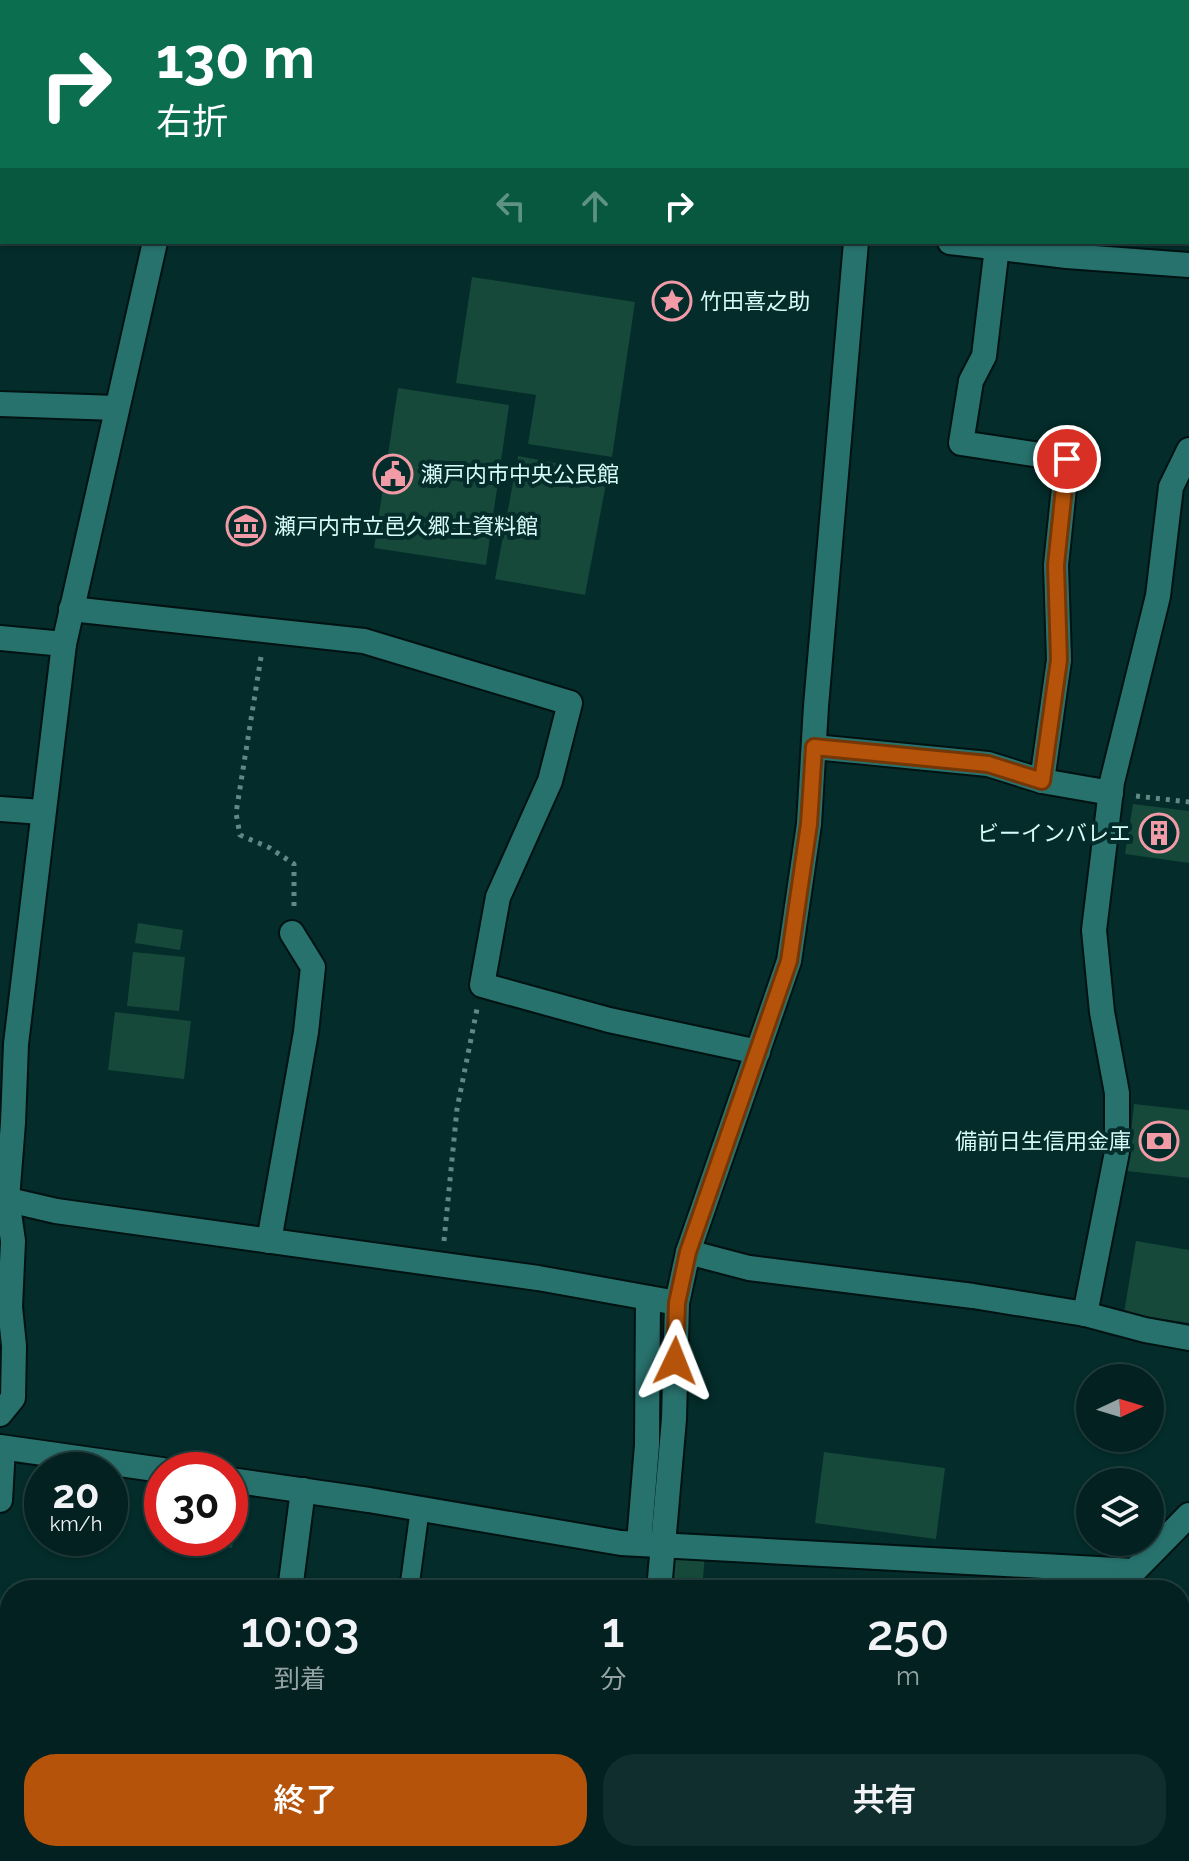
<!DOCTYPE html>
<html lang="ja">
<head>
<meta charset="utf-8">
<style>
	:root { --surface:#022120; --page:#102e2d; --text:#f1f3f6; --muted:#96a3a5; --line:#233e3e; --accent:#b45309 }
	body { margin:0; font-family:Raleway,"Noto Sans JP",sans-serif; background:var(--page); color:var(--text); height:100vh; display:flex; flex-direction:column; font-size:30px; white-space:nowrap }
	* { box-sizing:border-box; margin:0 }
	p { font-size:26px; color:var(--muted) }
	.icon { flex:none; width:44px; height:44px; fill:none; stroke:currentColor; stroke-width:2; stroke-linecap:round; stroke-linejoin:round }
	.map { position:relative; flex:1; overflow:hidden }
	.sheet { position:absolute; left:0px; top:1580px; width:1190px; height:282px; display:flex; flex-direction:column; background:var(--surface); border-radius:32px 32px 0 0; box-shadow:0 2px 6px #0004,0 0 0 2px var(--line) }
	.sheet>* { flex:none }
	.guide { position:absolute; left:0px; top:0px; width:1190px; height:244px; box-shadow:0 2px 6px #0004,0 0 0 2px var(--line); background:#0b6e4f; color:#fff; overflow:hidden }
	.needle { width:52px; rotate:86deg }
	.buttons { position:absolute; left:1076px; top:1364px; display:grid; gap:16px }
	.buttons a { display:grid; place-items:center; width:88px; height:88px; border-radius:50%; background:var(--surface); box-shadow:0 2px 6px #0004,0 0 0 2px var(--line); font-size:40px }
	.speed { position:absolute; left:24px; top:1452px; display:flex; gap:16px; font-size:40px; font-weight:700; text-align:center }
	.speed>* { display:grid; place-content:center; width:104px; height:104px; border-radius:50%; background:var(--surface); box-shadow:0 2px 6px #0004,0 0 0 2px var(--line); line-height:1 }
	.speed small { font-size:20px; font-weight:400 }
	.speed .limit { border:12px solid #d22; background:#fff; color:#111 }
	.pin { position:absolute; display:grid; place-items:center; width:68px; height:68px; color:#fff; margin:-34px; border:4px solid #fff; border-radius:50%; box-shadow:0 2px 8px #0007 }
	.me { position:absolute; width:88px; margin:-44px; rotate:2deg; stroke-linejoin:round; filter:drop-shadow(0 0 6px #0008) }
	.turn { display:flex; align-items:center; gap:28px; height:168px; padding:0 24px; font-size:36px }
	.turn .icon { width:104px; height:104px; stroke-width:2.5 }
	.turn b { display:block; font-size:56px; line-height:68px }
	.lanes { display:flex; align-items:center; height:76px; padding:0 24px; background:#0003; justify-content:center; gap:40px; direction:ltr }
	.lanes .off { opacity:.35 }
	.eta { display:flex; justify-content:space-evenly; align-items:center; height:136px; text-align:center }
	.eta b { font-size:48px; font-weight:600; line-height:56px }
	.action { display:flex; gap:16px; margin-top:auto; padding:16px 24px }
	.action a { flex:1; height:92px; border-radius:32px; background:var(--accent); color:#fff; font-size:32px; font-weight:600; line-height:92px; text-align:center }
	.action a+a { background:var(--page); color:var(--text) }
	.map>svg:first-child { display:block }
</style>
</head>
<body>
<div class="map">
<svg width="1189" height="1861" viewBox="0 0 1189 1861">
	<rect width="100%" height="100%" fill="#032c2a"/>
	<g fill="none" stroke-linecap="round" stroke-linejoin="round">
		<!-- stream -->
		<path stroke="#000f28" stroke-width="9" d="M 889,2 L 890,0"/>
		<!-- canal -->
		<g stroke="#000f28" stroke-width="32">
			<path d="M 1180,1850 L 1189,1850"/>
			<path d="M 1092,1852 L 1094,1852"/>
		</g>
	</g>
	<!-- building -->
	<g fill="#16493a">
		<path d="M 472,277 L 635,302 L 612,457 L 528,444 L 536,395 L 456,383 Z"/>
		<path d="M 398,388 L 509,405 L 486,565 L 374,548 Z"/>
		<path d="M 518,456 L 608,473 L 585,595 L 495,579 Z"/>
		<path d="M 1133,804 L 1189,811 L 1189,863 L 1125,854 Z"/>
		<path d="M 138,923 L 183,930 L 180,950 L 135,943 Z"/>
		<path d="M 133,952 L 185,957 L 179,1011 L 127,1006 Z"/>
		<path d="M 115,1012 L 191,1021 L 184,1079 L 108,1070 Z"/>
		<path d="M 1134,1104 L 1189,1110 L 1189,1178 L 1127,1171 Z"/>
		<path d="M 1136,1241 L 1189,1250 L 1189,1323 L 1124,1313 Z"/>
		<path d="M 824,1452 L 945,1468 L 936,1539 L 815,1523 Z"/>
		<path d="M 230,1506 L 239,1507 L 232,1548 L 192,1541 L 192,1538 L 230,1538 Z"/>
		<path d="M 668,1551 L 705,1554 L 702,1590 L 666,1587 Z"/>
		<path d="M 962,1579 L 1010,1585 L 1010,1590 L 960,1590 Z"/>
		<path d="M 1150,1855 L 1149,1861 L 1097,1861 L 1097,1857 Z"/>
	</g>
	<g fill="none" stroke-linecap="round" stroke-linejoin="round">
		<!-- lane casing -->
		<g stroke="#001211" stroke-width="22">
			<g id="lane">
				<path d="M 655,0 L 655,2"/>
				<path d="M 409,1590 L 420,1508"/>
			</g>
		</g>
		<!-- street casing -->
		<g stroke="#001211" stroke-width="28">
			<g id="street">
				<path d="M 905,2 L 906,0"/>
				<path d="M 0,136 L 2,136"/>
				<path d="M 950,242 L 1067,256 L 1189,265"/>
				<path d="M 997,247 L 984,356 L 971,381 L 961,443 L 1067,459 L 1056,565 L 1059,660 L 1042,781 L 1111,793"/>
				<path d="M 0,404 L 117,408"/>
				<path d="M 71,609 L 364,641 L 570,703 L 550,781 L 498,897 L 482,985 L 609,1020 L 758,1052"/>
				<path d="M 0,638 L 64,644"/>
				<path d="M 814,747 L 988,764 L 1042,781"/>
				<path d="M 0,809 L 42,812"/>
				<path d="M 0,1198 L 56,1211 L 538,1278 L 677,1303"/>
				<path d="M 269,1241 L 306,1032 L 313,967 L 292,933"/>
				<path d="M 688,1252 L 749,1268 L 973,1296 L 1085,1314 L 1145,1330 L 1189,1338"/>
				<path d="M 1085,1314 L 1117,1152 L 1117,1093 L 1102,1012 L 1094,930 L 1112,782 L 1158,596 L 1171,487 L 1189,450"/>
				<path d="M 0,1414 L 13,1398 L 14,1346 L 10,1307 L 13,1241 L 7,1199 L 13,1123 L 16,1044 L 64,644 L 155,242"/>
				<path d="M 0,1447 L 162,1470"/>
				<path d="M 230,1480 L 369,1500 L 621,1543 L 1134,1571"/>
				<path d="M 0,1500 L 3,1448"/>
				<path d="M 639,1543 L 647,1445 L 648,1298"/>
				<path d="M 290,1590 L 303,1490"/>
				<path d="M 659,1590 L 674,1419 L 677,1303 L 688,1252 L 789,961 L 809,824 L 816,706 L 856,242"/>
				<path d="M 0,1714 L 10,1715"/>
				<path d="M 1180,1836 L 1189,1836"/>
				<path d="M 663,1852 L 672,1861"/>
				<path d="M 1013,1852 L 1057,1861"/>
			</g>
		</g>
		<!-- secondary casing -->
		<g stroke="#001211" stroke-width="28">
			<g id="secondary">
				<path d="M 1122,1590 L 1134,1571 L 1189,1515"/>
				<path d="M 1072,1861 L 1074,1852"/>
			</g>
		</g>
		<!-- path -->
		<g stroke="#628885" stroke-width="5" stroke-dasharray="4 6" stroke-linecap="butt">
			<path d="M 261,657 L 236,813 L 240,835 L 270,848 L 294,864 L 294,908"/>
			<path d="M 1136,796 L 1189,802"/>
			<path d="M 444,1241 L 457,1109 L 477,1009"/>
		</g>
		<!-- lane -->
		<use href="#lane" stroke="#28726e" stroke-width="18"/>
		<!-- street -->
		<use href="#street" stroke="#28726e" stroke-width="24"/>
		<!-- secondary -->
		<use href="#secondary" stroke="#28726e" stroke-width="24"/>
	</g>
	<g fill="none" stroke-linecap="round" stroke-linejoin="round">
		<!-- route casing -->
		<g stroke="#753606" stroke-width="20">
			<path id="route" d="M 675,1361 L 677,1303 L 688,1252 L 789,961 L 809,824 L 814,747 L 988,764 L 1042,781 L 1059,660 L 1056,565 L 1067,459"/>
		</g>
		<!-- route -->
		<use href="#route" stroke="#b45309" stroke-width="14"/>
	</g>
	<!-- icons -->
	<defs>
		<g id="sight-ring" transform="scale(2)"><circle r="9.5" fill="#032c2a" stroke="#f39aa7" stroke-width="1.5"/><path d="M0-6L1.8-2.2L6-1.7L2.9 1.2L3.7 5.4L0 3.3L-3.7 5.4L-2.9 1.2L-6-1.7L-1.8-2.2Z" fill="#f39aa7"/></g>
		<g id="civic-ring" transform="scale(2)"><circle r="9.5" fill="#032c2a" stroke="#f39aa7" stroke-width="1.5"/><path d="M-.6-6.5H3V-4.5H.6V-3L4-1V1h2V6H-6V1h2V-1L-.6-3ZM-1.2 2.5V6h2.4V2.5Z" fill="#f39aa7"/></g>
		<g id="museum-ring" transform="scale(2)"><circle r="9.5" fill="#032c2a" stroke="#f39aa7" stroke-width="1.5"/><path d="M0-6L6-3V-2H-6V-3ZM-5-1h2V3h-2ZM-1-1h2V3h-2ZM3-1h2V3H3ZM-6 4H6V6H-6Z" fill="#f39aa7"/></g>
		<g id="building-ring" transform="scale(2)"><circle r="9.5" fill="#032c2a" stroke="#f39aa7" stroke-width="1.5"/><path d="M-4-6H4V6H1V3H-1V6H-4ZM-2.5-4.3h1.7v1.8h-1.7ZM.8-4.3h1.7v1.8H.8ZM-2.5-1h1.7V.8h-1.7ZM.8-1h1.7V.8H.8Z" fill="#f39aa7"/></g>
		<g id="bank-ring" transform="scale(2)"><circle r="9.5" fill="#032c2a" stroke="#f39aa7" stroke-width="1.5"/><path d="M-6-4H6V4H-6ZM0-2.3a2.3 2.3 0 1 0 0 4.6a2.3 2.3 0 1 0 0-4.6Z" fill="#f39aa7"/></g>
	</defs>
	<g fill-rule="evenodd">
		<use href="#sight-ring" x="672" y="301"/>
		<use href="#civic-ring" x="393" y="474"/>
		<use href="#museum-ring" x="246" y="526"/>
		<use href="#building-ring" x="1159" y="833"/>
		<use href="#bank-ring" x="1159" y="1141"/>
	</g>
	<g text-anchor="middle" stroke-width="8" stroke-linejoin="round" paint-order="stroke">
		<!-- poi labels -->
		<g font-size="22" fill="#d8fbf8" stroke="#032c2a" text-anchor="start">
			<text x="700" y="309">竹田喜之助</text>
			<text x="421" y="482">瀬戸内市中央公民館</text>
			<text x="274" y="534">瀬戸内市立邑久郷土資料館</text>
			<text x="1131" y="841" text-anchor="end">ビーインバレエ</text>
			<text x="1131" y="1149" text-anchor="end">備前日生信用金庫</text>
		</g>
	</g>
</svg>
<div class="buttons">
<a><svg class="needle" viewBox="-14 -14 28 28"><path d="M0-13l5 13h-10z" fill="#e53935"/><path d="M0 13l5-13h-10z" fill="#96a3a5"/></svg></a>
<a><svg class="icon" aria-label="layers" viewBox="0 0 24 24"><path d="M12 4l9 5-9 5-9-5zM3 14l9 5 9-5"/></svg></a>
</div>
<div class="speed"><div>20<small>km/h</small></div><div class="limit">30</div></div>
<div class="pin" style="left:1067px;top:459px;background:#d93025"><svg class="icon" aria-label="arrive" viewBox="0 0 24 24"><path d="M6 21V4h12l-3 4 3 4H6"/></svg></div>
<svg class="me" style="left:675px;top:1361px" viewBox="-20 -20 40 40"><path d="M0-17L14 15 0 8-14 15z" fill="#b45309" stroke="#fff" stroke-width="4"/></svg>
<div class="guide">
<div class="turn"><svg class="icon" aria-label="right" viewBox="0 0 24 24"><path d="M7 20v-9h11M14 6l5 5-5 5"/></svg><div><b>130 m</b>右折</div></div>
<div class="lanes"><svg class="icon off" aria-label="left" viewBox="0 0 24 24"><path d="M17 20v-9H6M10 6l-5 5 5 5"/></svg><svg class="icon off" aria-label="ahead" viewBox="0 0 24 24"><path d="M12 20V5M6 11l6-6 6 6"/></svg><svg class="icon" aria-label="right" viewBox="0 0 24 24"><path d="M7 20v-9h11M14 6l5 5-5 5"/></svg></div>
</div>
<section class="sheet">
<div class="eta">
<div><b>10:03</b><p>到着</p></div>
<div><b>1</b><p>分</p></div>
<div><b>250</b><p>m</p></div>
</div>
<div class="action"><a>終了</a><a>共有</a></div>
</section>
</div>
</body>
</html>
